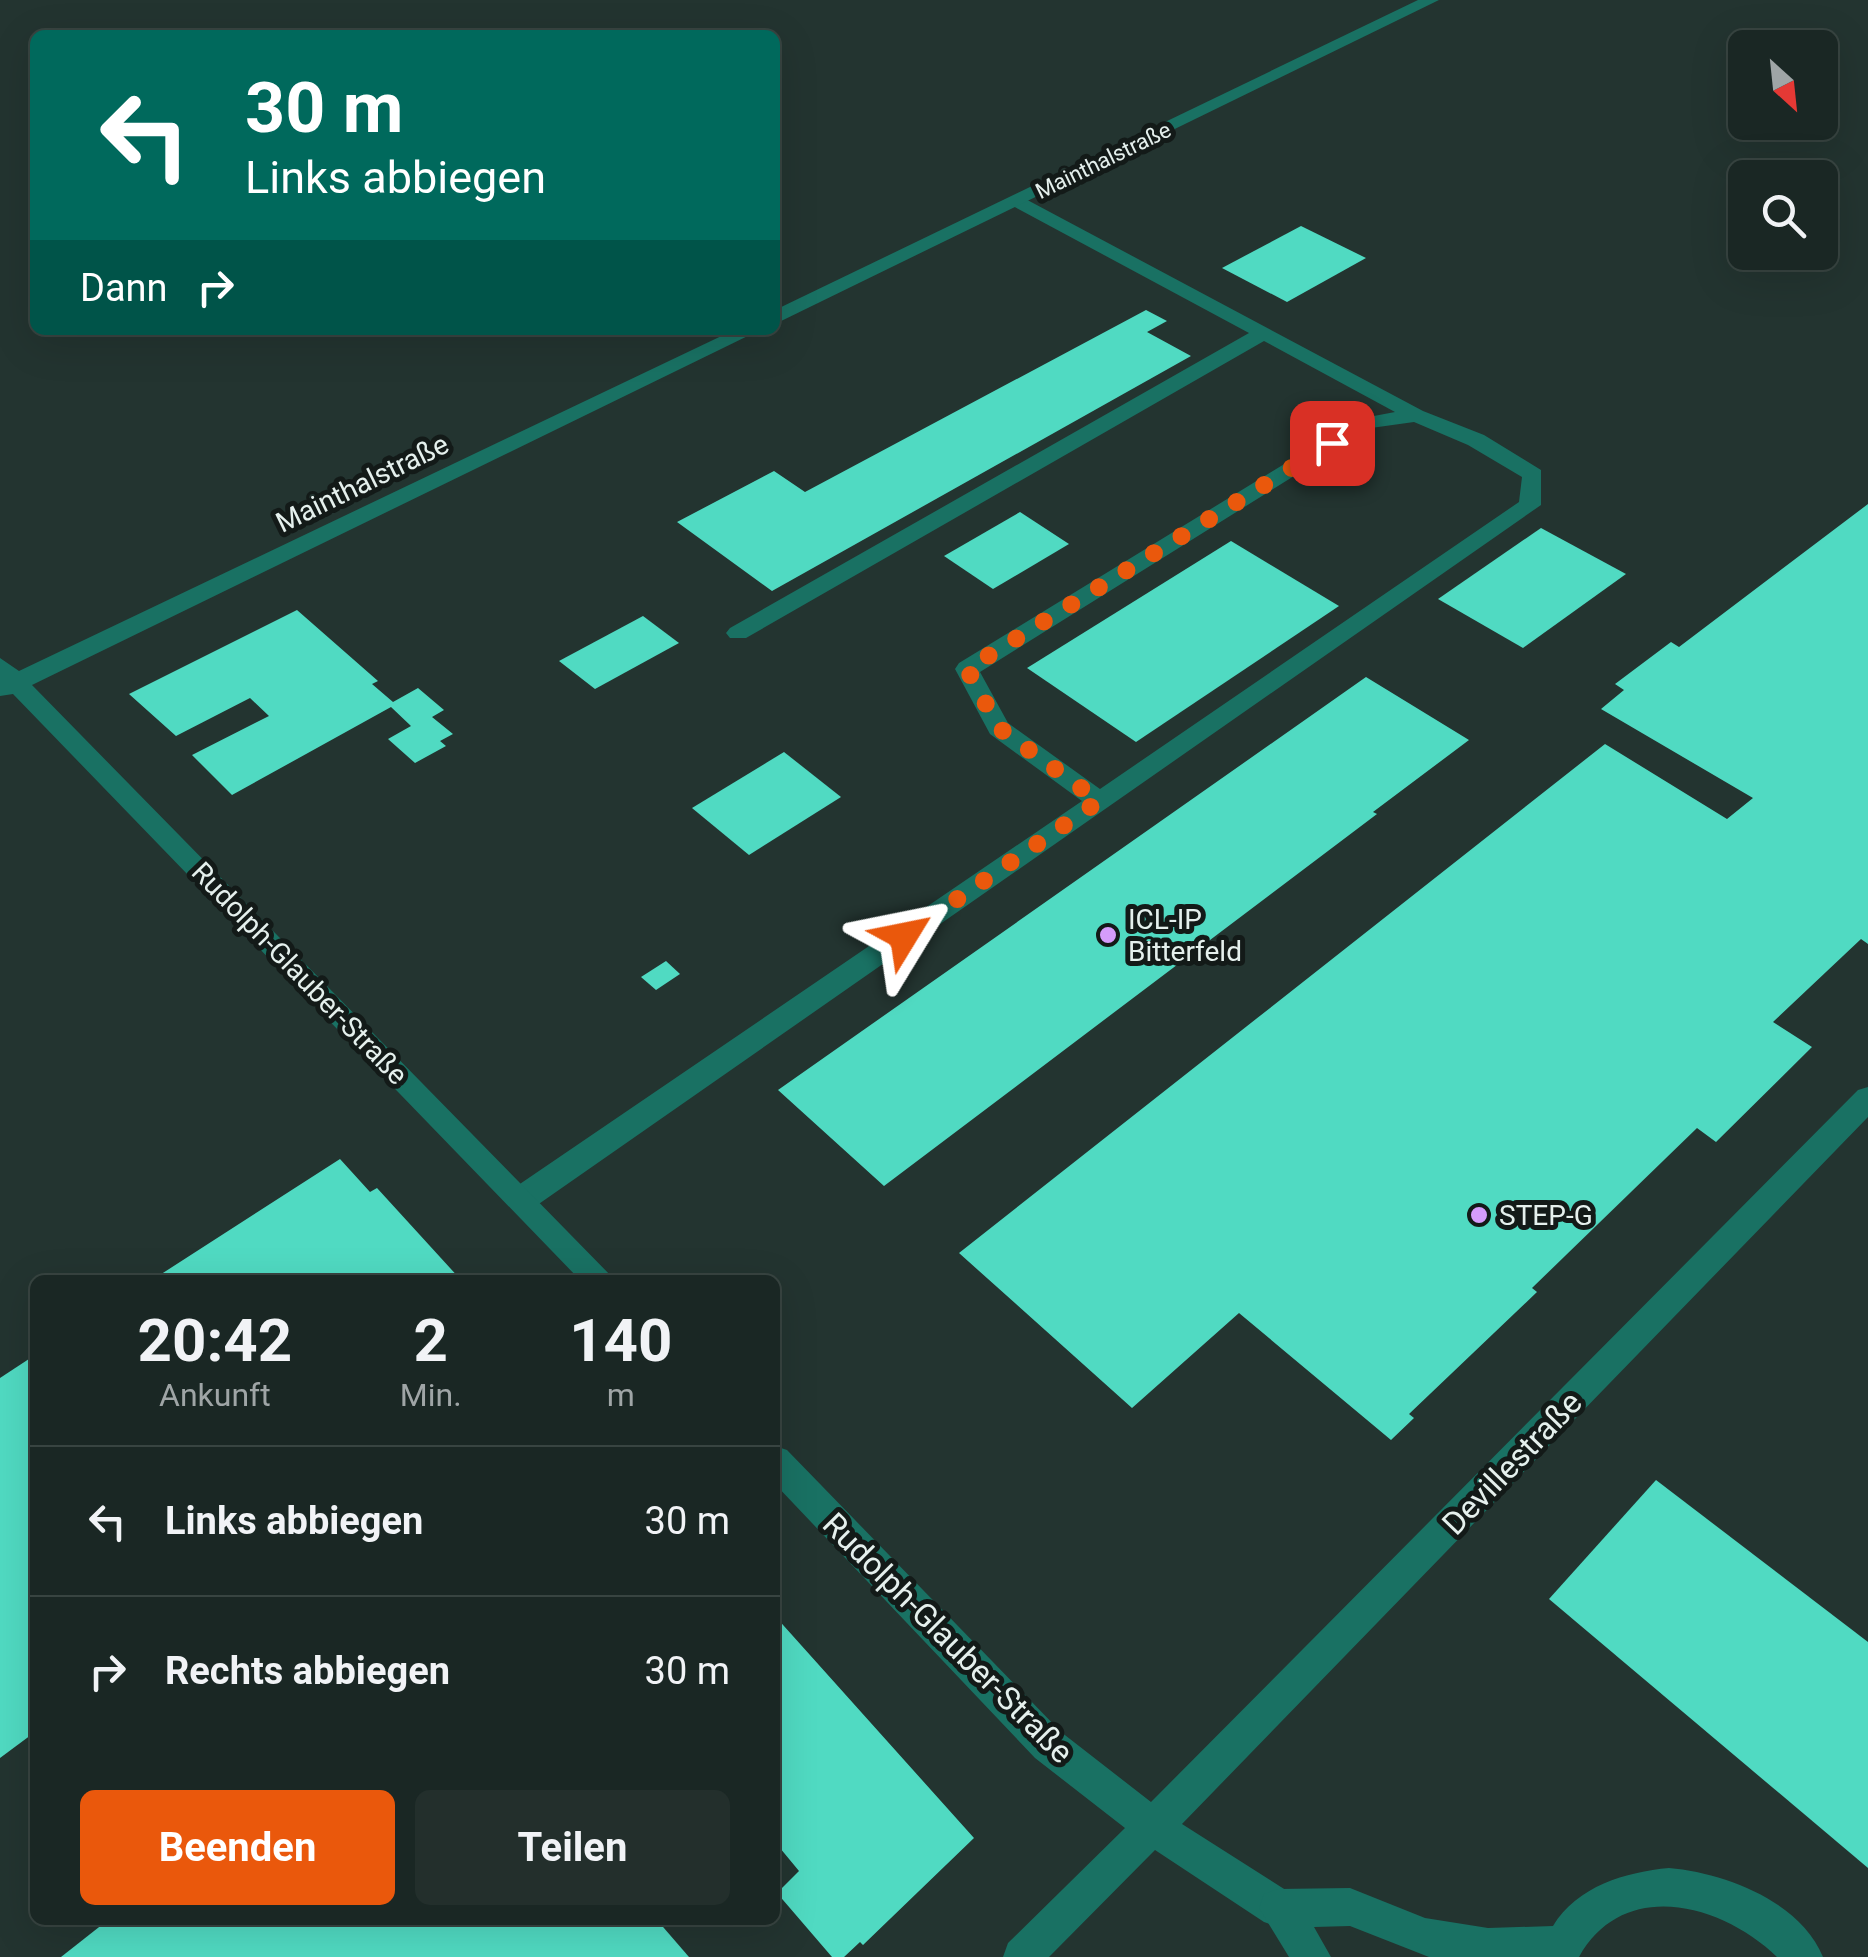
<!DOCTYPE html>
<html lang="de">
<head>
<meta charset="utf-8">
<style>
	:root { --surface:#1a2724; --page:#232f2c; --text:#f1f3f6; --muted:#9fa5a6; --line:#384441; --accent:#ea580c }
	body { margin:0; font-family:Roboto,sans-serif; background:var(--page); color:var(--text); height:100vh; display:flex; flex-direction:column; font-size:38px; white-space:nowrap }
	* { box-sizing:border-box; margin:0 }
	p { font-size:32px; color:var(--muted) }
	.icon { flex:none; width:55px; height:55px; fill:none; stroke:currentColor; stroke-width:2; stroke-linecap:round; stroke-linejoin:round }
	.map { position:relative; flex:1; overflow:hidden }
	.details { position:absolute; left:30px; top:1275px; width:750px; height:650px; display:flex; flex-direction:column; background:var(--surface); border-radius:15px; box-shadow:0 10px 40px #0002,0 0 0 2px var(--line) }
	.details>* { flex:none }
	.banner { position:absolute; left:30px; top:30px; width:750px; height:305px; border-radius:15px; box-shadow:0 10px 40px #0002,0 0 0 2px var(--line); background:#00695c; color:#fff; overflow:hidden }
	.needle { width:65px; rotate:153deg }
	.buttons { position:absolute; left:1728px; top:30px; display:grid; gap:20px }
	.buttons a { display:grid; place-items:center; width:110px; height:110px; border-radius:15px; background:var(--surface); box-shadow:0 10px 40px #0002,0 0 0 2px var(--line); font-size:50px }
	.pin { position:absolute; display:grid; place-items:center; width:85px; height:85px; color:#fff; margin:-42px; border-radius:20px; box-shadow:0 5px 15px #0006 }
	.me { position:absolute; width:110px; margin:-55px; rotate:55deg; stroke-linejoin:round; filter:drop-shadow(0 0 8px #0008) }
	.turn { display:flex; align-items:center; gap:35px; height:210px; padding:0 50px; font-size:45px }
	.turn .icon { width:130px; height:130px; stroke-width:2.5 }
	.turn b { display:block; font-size:70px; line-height:85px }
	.then { display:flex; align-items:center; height:95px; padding:0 50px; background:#0003; gap:20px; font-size:38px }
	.eta { display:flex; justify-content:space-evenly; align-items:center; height:170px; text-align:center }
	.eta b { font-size:60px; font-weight:700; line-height:70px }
	.button { display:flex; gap:20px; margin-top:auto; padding:20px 50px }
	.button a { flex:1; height:115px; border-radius:15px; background:var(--accent); color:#fff; font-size:40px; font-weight:700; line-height:115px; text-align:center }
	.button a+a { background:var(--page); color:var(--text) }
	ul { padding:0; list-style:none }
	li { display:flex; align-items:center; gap:30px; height:150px; padding:0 50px; border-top:2px solid var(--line) }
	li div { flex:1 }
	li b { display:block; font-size:38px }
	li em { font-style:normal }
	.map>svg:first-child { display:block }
</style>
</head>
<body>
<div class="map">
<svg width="1868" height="1957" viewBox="0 0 1868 1957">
	<rect width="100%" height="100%" fill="#233430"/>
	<!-- building -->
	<g fill="#50dac2">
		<path d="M 1301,226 L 1366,258 L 1287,302 L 1222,268 Z"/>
		<path d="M 1146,310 L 1167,321 L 1147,332 L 1191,356 L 772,591 L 677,522 L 774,471 L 805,492 Z"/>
		<path d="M 1868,504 L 1868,944 L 1861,939 L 1773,1022 L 1812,1047 L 1716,1142 L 1697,1128 L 1532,1288 L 1537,1292 L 1409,1414 L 1414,1418 L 1391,1440 L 1239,1313 L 1132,1408 L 959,1253 L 1605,744 L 1727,819 L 1753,798 L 1601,709 L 1624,690 L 1615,684 L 1671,642 L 1679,647 Z"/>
		<path d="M 1020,512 L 1069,544 L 993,589 L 944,556 Z"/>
		<path d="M 1541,528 L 1626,574 L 1523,648 L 1438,599 Z"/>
		<path d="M 1231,541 L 1339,606 L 1136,742 L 1027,668 Z"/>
		<path d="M 297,610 L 378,681 L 372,684 L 393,702 L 418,688 L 444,710 L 432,717 L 453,734 L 440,741 L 446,746 L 415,763 L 388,739 L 411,726 L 391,707 L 232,795 L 192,755 L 269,716 L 250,698 L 176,736 L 129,694 Z"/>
		<path d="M 643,616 L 679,643 L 595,689 L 559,661 Z"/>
		<path d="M 1366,677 L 1469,740 L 1373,812 L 1377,814 L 884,1186 L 778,1090 Z"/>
		<path d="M 784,752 L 841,797 L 749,855 L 692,808 Z"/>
		<path d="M 666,961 L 680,974 L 656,990 L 641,977 Z"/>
		<path d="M 340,1159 L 370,1192 L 377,1188 L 461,1280 L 152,1280 Z"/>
		<path d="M 35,1355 L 35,1732 L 0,1758 L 0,1378 Z"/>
		<path d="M 1656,1480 L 1868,1642 L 1868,1868 L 1549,1599 Z"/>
		<path d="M 775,1616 L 974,1838 L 863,1945 L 860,1942 L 844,1957 L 832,1957 L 777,1893 L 799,1871 L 775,1842 Z"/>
		<path d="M 108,1920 L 657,1920 L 689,1957 L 61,1957 Z"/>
	</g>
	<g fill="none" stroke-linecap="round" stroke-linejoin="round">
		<!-- service -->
		<path fill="#197163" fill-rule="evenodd" d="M 1018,195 L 1423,411 L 1484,435 L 1541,470 L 1541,505 L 533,1208 L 522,1211 L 511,1208 L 507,1199 L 511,1190 L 1082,801 L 990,734 L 955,669 L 959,663 L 1358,419 L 1395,412 L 1264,341 L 746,638 L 730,638 L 726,633 L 730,628 L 1249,333 L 1011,205 L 1009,201 ZM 1414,422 L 1468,445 L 1522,477 L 1519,502 L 1100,789 L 1008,723 L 980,672 L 1371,428 Z"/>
		<!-- minor -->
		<g fill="#197163" fill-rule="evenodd">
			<path d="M 1418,0 L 1439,0 L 775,324 L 775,310 Z"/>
			<path d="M 734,330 L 760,330 L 32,685 L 615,1280 L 580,1280 L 13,694 L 0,696 L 0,658 L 19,671 Z"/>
			<path d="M 1868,1087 L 1868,1117 L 1182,1824 L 1292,1894 L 1297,1908 L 1292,1922 L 1278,1927 L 1264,1922 L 1155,1850 L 1049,1957 L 1003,1957 L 1008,1943 L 1125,1828 L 1035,1758 L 775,1484 L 775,1446 L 787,1450 L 1061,1732 L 1151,1802 L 1858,1090 Z"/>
		</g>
		<!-- tertiary -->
		<path fill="#197163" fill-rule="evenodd" d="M 1669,1868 C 1725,1873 1800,1901 1823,1957 L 1777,1957 C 1722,1904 1624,1877 1579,1957 L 1429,1957 L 1350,1926 L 1314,1927 L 1331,1957 L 1289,1957 L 1259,1908 L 1264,1894 L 1278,1889 L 1350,1888 L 1425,1918 L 1488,1928 L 1553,1926 C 1577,1886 1626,1872 1669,1868 Z"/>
	</g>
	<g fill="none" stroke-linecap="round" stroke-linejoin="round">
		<!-- route -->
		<path stroke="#ea580c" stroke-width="18" stroke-dasharray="0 32.4" d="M 904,936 L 1099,801 L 999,728 L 967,669 L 1332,443"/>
	</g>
	<!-- markers -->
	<g fill="#d59cfb" stroke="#131a18" stroke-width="4">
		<circle cx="1108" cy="935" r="10"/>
		<circle cx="1479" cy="1215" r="10"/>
	</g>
	<g text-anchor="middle" stroke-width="10" stroke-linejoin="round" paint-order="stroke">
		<!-- far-street labels -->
		<g font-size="22" fill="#e5f0ed" stroke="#131a18">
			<text transform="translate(1103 160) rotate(-26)" y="8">Mainthalstraße</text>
		</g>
		<!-- street labels -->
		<g font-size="28" fill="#e5f0ed" stroke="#131a18">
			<text transform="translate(362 483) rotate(-26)" y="10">Mainthalstraße</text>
			<text transform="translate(300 973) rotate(46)" y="10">Rudolph-Glauber-Straße</text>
		</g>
		<!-- poi labels -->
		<g font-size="28" fill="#e5f0ed" stroke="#131a18" text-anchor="start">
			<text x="1128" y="929">ICL-IP<tspan x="1128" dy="32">Bitterfeld</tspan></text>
			<text x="1499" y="1225">STEP-G</text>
		</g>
		<!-- near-street labels -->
		<g font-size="32" fill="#e5f0ed" stroke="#131a18">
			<text transform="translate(1512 1463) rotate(-46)" y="11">Devillestraße</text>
			<text transform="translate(948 1638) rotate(45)" y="11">Rudolph-Glauber-Straße</text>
		</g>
	</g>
</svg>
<div class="buttons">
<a><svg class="needle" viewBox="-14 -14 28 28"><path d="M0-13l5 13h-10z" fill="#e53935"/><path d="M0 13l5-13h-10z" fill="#9fa5a6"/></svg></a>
<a><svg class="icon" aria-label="search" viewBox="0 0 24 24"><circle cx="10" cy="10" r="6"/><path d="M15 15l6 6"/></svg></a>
</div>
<div class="pin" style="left:1332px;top:443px;background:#d93025"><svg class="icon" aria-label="arrive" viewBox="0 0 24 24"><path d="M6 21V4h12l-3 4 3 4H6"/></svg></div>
<svg class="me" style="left:904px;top:936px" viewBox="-20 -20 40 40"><path d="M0-17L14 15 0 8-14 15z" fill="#ea580c" stroke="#fff" stroke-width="4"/></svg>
<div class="banner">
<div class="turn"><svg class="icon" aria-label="left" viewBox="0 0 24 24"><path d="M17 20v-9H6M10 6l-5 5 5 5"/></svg><div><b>30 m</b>Links abbiegen</div></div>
<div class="then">Dann<svg class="icon" aria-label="right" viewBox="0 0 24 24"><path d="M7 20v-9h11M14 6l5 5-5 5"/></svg></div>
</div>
<section class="details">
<div class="eta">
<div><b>20:42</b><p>Ankunft</p></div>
<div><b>2</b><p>Min.</p></div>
<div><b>140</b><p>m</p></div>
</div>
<ul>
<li><svg class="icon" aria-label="left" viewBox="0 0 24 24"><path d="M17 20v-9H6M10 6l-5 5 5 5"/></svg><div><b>Links abbiegen</b></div><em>30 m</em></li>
<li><svg class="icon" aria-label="right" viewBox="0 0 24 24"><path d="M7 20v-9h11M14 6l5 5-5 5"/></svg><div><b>Rechts abbiegen</b></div><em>30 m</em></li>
</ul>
<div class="button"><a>Beenden</a><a>Teilen</a></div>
</section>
</div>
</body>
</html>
